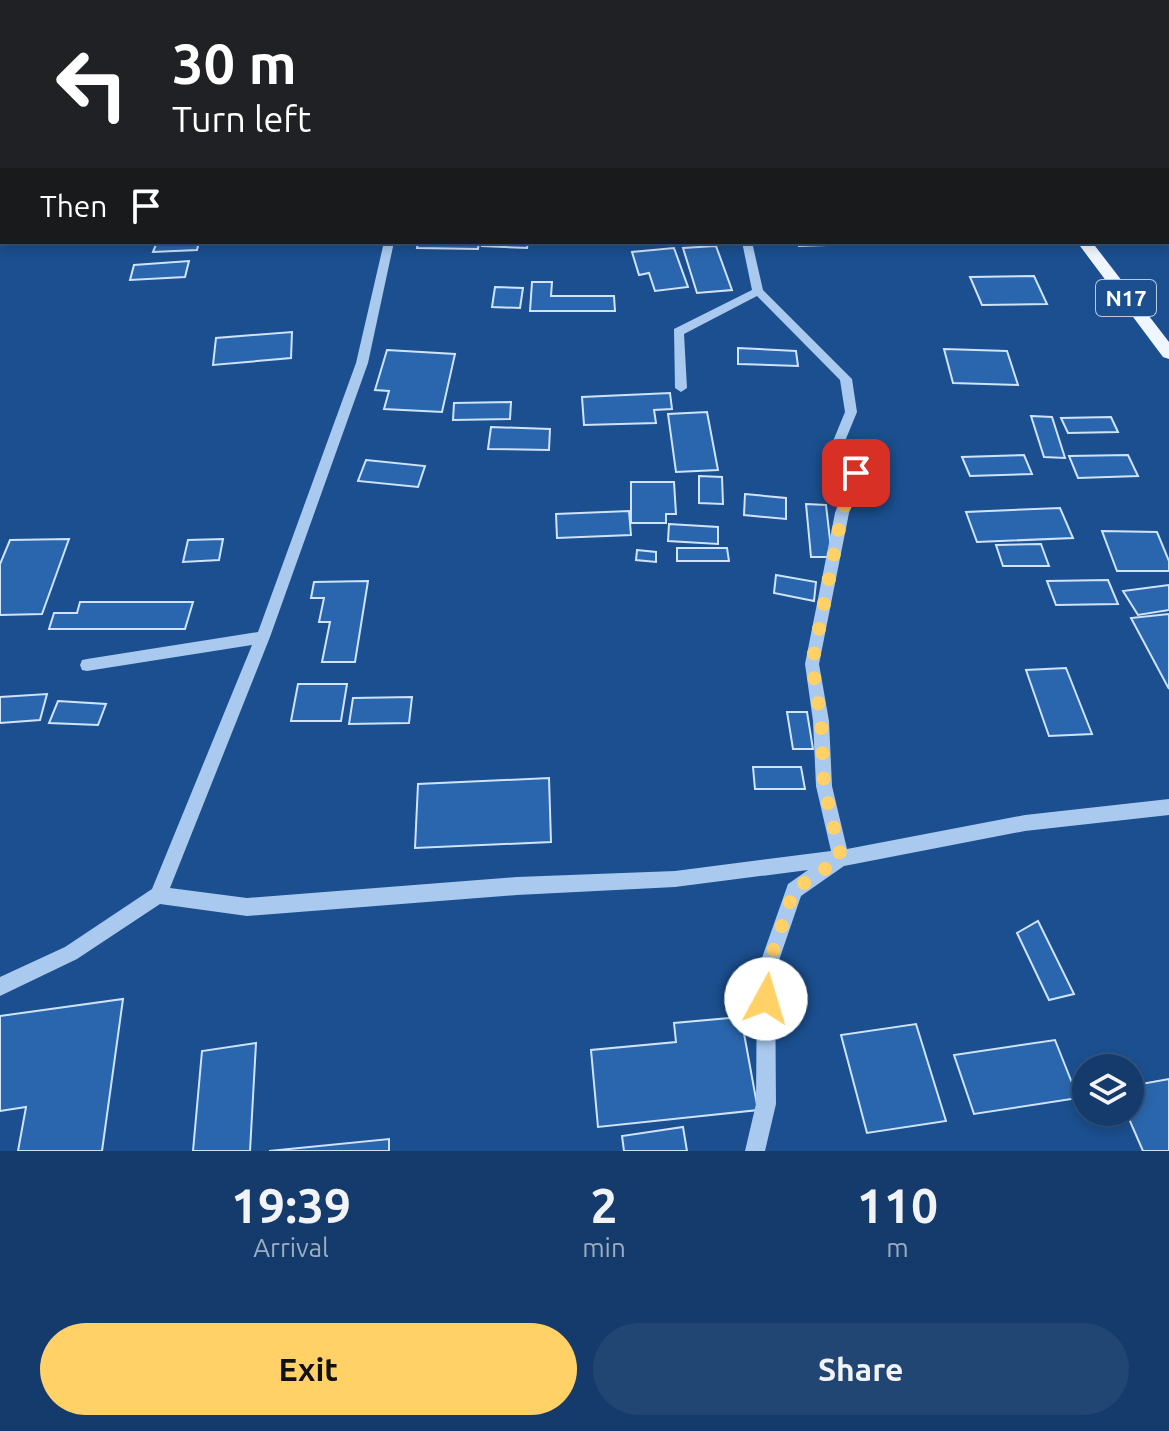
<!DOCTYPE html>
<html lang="en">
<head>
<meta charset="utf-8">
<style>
	:root { --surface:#143b6b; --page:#214673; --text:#f1f3f6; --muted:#9dadc1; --line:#33557e; --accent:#ffd166 }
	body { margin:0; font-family:Ubuntu,sans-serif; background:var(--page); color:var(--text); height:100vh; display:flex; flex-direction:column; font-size:30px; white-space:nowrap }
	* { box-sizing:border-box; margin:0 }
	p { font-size:26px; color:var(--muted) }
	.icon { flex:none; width:44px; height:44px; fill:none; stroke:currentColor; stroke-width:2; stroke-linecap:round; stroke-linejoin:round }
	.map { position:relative; height:1151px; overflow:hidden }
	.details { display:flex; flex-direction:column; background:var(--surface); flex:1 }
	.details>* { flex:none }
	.guide { position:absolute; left:0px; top:0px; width:1170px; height:244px; box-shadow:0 4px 12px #0003,0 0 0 2px var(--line); background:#202124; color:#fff; overflow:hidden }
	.fabs { position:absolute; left:1072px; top:1054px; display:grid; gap:16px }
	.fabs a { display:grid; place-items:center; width:72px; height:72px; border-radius:50%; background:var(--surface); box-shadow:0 4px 12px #0003,0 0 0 2px var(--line); font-size:40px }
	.pin { position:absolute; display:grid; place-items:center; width:68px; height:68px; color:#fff; margin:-34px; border-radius:16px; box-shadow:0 4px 12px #0006 }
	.me { position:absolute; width:88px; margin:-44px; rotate:6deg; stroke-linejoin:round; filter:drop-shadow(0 0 6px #0008) }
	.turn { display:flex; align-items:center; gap:28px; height:168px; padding:0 40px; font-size:36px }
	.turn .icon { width:104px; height:104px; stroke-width:2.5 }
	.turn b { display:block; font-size:56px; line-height:68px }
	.then { display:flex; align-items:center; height:76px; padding:0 40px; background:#0003; gap:16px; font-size:30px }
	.eta { display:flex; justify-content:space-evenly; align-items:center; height:136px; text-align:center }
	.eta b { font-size:48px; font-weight:700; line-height:56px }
	.primary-button { display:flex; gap:16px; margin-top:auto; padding:16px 40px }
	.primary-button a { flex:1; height:92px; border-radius:48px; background:var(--accent); color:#111; font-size:32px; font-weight:700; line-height:92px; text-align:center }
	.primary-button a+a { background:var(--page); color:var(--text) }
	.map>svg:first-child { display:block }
</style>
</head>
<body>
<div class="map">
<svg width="1169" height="1151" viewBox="0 0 1169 1151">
	<rect width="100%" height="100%" fill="#1b4f8f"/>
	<!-- building -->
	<g fill="#2a66ad" stroke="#cfe3fa" stroke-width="2">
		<path d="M 157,242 L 199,242 L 197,250 L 153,252 Z"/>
		<path d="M 418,242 L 479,242 L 478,249 L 417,248 Z"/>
		<path d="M 483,242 L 528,242 L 527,248 L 482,246 Z"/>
		<path d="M 798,242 L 854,242 L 855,244 L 799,246 Z"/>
		<path d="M 716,246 L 732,290 L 697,293 L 683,248 Z"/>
		<path d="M 674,248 L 688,287 L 655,291 L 649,273 L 639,275 L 632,252 Z"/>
		<path d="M 189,261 L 185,277 L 130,280 L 134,265 Z"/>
		<path d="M 1034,276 L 1047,304 L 982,305 L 970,277 Z"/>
		<path d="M 532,282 L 552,282 L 551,296 L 614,296 L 615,311 L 530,311 Z"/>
		<path d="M 495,287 L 523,288 L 520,308 L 492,307 Z"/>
		<path d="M 292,332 L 291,358 L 213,365 L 216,338 Z"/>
		<path d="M 738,348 L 796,351 L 798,366 L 738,364 Z"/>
		<path d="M 944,349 L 1007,351 L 1018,385 L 953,383 Z"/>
		<path d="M 387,350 L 455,354 L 442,412 L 384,409 L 389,391 L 375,390 Z"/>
		<path d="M 670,393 L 672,409 L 654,410 L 656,423 L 584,425 L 582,397 Z"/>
		<path d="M 511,402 L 510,419 L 453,420 L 454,403 Z"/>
		<path d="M 707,412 L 718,470 L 676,472 L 668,414 Z"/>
		<path d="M 1031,416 L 1052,417 L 1065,458 L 1044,457 Z"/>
		<path d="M 1111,417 L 1118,432 L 1068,433 L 1061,418 Z"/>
		<path d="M 491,427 L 550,429 L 549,450 L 488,449 Z"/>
		<path d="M 1024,455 L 1032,474 L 970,476 L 962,457 Z"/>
		<path d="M 1128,455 L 1138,476 L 1078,478 L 1069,456 Z"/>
		<path d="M 366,460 L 425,466 L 418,487 L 358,481 Z"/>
		<path d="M 699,476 L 722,477 L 723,504 L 699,503 Z"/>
		<path d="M 631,482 L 674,482 L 676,514 L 666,514 L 666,523 L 631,523 Z"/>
		<path d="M 745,494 L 786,498 L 786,519 L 744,515 Z"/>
		<path d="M 806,504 L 826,505 L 832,557 L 811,557 Z"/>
		<path d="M 1060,508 L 1073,538 L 977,542 L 966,512 Z"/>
		<path d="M 629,511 L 631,535 L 557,538 L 556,514 Z"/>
		<path d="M 669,524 L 718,527 L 718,544 L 668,541 Z"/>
		<path d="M 1102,531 L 1157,532 L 1169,561 L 1169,571 L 1117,571 Z"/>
		<path d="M 69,539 L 42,614 L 0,615 L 0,564 L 10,540 Z"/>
		<path d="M 223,539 L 219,560 L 183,562 L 188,540 Z"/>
		<path d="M 1041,544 L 1049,566 L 1003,566 L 996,545 Z"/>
		<path d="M 677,548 L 727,548 L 729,561 L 677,561 Z"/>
		<path d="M 637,550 L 656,552 L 656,562 L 636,560 Z"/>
		<path d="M 776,575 L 816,582 L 814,601 L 774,593 Z"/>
		<path d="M 1108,580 L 1118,604 L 1056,605 L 1047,581 Z"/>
		<path d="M 368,581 L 355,662 L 322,662 L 330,622 L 319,622 L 324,598 L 311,598 L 314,582 Z"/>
		<path d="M 1169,585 L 1169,610 L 1138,615 L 1123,591 Z"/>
		<path d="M 80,602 L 193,602 L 185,629 L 49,629 L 54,613 L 77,613 Z"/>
		<path d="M 1169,614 L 1169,689 L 1131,618 Z"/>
		<path d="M 1066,668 L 1092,734 L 1049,736 L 1026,670 Z"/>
		<path d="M 298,684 L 347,684 L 341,721 L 291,721 Z"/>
		<path d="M 47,694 L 40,720 L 0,723 L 0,697 Z"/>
		<path d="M 412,697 L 409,723 L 349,724 L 353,698 Z"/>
		<path d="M 58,701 L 106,704 L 98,725 L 49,723 Z"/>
		<path d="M 787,712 L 807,712 L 813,749 L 793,749 Z"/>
		<path d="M 753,767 L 801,767 L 805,789 L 755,789 Z"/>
		<path d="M 549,778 L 551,842 L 415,848 L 418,784 Z"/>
		<path d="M 1038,921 L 1074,994 L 1049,1000 L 1017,933 Z"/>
		<path d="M 123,999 L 102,1151 L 18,1151 L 26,1107 L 0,1111 L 0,1016 Z"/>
		<path d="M 741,1017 L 758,1110 L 598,1127 L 591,1050 L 676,1042 L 674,1023 Z"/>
		<path d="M 916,1024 L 946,1121 L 867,1133 L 841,1035 Z"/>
		<path d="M 1055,1040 L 1078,1098 L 974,1114 L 954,1055 Z"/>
		<path d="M 256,1043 L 250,1151 L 193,1151 L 202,1051 Z"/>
		<path d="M 1169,1079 L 1169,1151 L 1143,1151 L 1126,1112 L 1130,1112 L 1130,1086 Z"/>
		<path d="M 683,1127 L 687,1151 L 624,1151 L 622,1136 Z"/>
		<path d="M 389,1139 L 389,1151 L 269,1151 Z"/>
	</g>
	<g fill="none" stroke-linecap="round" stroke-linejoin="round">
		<!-- minor -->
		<g fill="#a9c9ee" fill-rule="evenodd">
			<path d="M 54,0 L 62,0 L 53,2 Z"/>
			<rect x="419" y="0" width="8" height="2"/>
			<path d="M 1076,0 L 1084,0 L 1085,2 L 1077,2 Z"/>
			<path d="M 2,78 L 2,86 L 0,87 L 0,79 Z"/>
			<path d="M 1168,97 L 1169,98 L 1169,104 L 1168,103 Z"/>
			<rect x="0" y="184" width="2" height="6"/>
			<path d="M 384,242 L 394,242 L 368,363 L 270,637 L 170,888 L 247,898 L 517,877 L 675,871 L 831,851 L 816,786 L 813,721 L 805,664 L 835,513 L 849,473 L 831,446 L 845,412 L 840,380 L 757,296 L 684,334 L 687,388 L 681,392 L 675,388 L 674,329 L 752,290 L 742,242 L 752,242 L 763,290 L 852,379 L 857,412 L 843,446 L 862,473 L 849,513 L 819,664 L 829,721 L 832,786 L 847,849 L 1025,815 L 1169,799 L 1169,815 L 1025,831 L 844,866 L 801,896 L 775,972 L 776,1104 L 765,1151 L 745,1151 L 756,1104 L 757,972 L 788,884 L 808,870 L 675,887 L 517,895 L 247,916 L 160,904 L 77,959 L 0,996 L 0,977 L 65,947 L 152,889 L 252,645 L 87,671 L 82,670 L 80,665 L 82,660 L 87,659 L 258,632 L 356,363 Z"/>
		</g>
		<!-- major -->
		<g fill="#f0f6ff" fill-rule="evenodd">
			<path d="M 894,0 L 906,0 L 907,2 L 895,2 Z"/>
			<path d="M 1077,242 L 1092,242 L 1169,342 L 1169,359 L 1163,357 Z"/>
		</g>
	</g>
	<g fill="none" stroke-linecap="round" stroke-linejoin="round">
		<!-- route -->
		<path stroke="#ffd166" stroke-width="14" stroke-dasharray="0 25.2" d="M 766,999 L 766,972 L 794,890 L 841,858 L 824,786 L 821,721 L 812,664 L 842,513 L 856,473"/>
	</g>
	<g text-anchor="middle" stroke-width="8" stroke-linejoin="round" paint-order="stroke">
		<!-- shield labels -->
		<rect fill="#1b4f8f" stroke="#bbcadd" stroke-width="2" x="1096" y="280" width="60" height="36" rx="6"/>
		<g font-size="22" font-weight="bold" fill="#fff">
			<text x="1126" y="306">N17</text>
		</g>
	</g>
</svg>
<div class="fabs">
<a><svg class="icon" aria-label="layers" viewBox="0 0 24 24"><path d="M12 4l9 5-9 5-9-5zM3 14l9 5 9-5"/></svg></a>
</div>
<div class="pin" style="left:856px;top:473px;background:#d93025"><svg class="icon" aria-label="arrive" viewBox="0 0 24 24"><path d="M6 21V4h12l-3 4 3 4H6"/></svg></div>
<svg class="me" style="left:766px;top:999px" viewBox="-20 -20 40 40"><circle r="19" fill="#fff"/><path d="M0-13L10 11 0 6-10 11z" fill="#ffd166"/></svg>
<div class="guide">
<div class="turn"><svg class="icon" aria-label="left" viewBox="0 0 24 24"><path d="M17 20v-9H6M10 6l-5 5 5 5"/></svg><div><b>30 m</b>Turn left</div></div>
<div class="then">Then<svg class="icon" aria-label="arrive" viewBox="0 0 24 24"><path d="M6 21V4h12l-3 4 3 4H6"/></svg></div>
</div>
</div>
<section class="details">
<div class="eta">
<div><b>19:39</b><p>Arrival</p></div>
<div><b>2</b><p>min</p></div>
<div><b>110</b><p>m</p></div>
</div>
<div class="primary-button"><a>Exit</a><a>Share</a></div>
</section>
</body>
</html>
